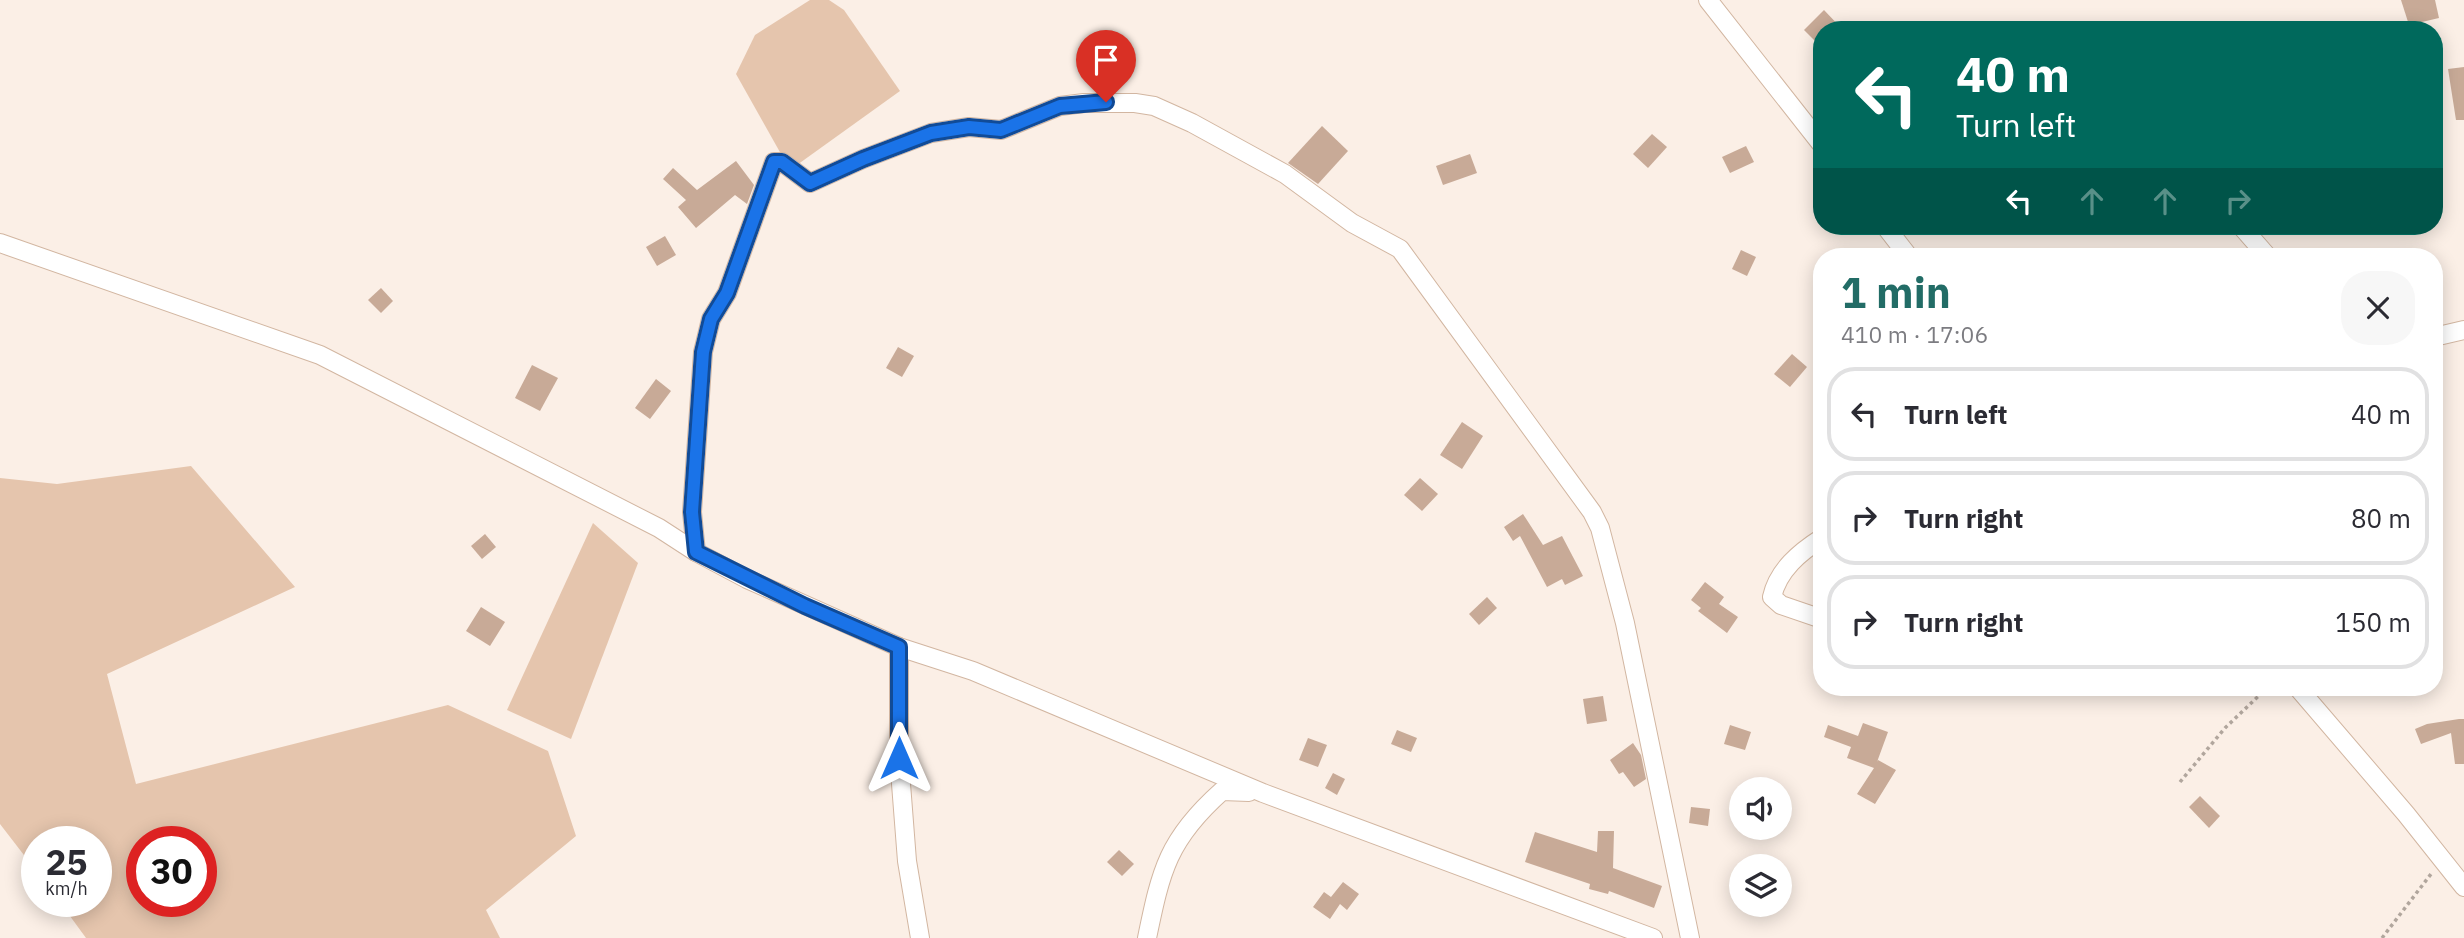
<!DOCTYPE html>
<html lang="en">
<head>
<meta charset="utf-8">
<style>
	:root { --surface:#fff; --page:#f7f7f7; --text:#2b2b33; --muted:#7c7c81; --line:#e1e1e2; --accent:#226c66 }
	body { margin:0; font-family:"IBM Plex Sans",sans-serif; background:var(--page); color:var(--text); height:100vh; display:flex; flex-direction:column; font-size:26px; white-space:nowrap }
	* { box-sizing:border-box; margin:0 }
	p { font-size:23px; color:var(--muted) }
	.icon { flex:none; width:38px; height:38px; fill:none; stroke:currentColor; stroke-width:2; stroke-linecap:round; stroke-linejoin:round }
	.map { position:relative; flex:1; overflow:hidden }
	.sheet { position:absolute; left:1813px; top:248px; width:630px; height:448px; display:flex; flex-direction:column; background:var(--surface); border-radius:28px; box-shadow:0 4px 18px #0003 }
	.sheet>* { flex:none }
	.banner { position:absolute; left:1813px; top:21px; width:630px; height:214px; border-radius:28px; box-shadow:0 4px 18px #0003; background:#00695c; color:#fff; overflow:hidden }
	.buttons { position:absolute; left:1729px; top:777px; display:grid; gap:14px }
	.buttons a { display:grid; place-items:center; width:63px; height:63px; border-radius:50%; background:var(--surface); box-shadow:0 4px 18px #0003; font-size:35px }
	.speed { position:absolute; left:21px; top:826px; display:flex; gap:14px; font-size:35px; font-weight:700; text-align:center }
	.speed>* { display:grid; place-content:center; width:91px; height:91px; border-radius:50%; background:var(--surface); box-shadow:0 4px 18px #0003; line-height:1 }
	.speed small { font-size:18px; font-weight:400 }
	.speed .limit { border:10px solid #d22; background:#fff; color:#111 }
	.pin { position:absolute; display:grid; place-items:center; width:60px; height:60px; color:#fff; margin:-72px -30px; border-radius:50% 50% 50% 0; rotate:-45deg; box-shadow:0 0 7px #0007 }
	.pin .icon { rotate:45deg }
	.me { position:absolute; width:77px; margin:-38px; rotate:0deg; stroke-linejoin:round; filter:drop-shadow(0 0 5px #0008) }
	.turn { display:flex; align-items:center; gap:24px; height:147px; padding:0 28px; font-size:32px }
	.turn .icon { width:91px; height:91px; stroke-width:2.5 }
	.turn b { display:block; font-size:49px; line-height:60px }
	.lanes { display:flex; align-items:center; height:66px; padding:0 28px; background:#0003; justify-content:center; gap:35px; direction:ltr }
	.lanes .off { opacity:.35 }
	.round { display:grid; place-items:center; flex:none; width:74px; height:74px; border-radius:28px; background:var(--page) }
	.head { display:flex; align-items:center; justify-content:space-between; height:119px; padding:0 28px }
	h1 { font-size:42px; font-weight:800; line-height:52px; color:var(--accent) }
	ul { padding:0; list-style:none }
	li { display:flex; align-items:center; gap:21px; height:94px; margin:0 14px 10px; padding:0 14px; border:4px solid var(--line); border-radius:28px }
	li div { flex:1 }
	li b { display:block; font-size:26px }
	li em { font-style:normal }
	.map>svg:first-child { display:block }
</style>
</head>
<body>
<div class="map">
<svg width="2464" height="938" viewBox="0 0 2464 938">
	<rect width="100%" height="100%" fill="#fbefe6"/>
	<!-- green -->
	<g fill="#e5c5ad" fill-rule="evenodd">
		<path d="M 810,0 L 829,0 L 844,10 L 900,91 L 790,170 L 736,74 L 755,35 Z"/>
		<path d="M 191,466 L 295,587 L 107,674 L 136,784 L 448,705 L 548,751 L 576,836 L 486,910 L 500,938 L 86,938 L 59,901 L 96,901 L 96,842 L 37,842 L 37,872 L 0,824 L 0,478 L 57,484 ZM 142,842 L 201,842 L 201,901 L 142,901 Z"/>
		<path d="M 593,523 L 638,563 L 571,739 L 507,710 Z"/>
	</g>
	<!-- building -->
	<g fill="#c8aa97">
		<path d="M 2401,0 L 2435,0 L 2439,18 L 2409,25 Z"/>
		<path d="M 1824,10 L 1843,30 L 1822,30 L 1822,48 L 1804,30 Z"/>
		<path d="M 2464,67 L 2464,120 L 2456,120 L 2448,69 Z"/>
		<path d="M 1322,126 L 1348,151 L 1318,184 L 1288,163 Z"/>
		<path d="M 1652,134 L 1667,147 L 1648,168 L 1633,154 Z"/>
		<path d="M 1746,146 L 1754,162 L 1730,173 L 1722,157 Z"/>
		<path d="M 1470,154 L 1477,173 L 1443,185 L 1436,166 Z"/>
		<path d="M 736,161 L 754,185 L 747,204 L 735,195 L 696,228 L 678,207 L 686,200 L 663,179 L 673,168 L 697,190 Z"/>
		<path d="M 665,236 L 676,255 L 657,266 L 646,247 Z"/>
		<path d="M 1741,250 L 1756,257 L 1747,276 L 1732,269 Z"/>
		<path d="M 381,288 L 393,301 L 381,313 L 368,300 Z"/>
		<path d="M 898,347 L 914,356 L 902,377 L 886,368 Z"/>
		<path d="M 1792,354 L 1807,367 L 1790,387 L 1774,374 Z"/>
		<path d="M 532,365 L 558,378 L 540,411 L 515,398 Z"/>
		<path d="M 656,379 L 671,391 L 650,419 L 635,408 Z"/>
		<path d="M 1462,422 L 1483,436 L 1462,469 L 1440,455 Z"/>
		<path d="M 1420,478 L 1438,494 L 1422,511 L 1404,495 Z"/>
		<path d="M 1523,514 L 1543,545 L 1562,536 L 1583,576 L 1565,585 L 1562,579 L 1547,587 L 1520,536 L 1513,541 L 1504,527 Z"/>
		<path d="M 485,534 L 496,547 L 482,559 L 471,546 Z"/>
		<path d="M 1705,582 L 1724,597 L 1719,604 L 1738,617 L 1727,633 L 1698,611 L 1701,608 L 1691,600 Z"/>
		<path d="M 1487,597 L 1497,608 L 1479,625 L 1469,614 Z"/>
		<path d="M 481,607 L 505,622 L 490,646 L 466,631 Z"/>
		<path d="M 1603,696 L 1607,721 L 1587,724 L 1583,699 Z"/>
		<path d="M 2459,719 L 2464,719 L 2464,764 L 2455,764 L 2451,733 L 2421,744 L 2415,729 L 2427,724 Z"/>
		<path d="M 1863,723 L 1888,732 L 1877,762 L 1878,760 L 1896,770 L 1875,804 L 1857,794 L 1874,768 L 1847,758 L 1851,747 L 1824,737 L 1828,725 L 1858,736 Z"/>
		<path d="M 1730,725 L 1751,732 L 1745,750 L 1724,744 Z"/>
		<path d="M 1397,730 L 1417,738 L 1411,752 L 1391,744 Z"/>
		<path d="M 1308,738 L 1327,745 L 1318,767 L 1299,760 Z"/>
		<path d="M 1633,743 L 1641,755 L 1646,779 L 1634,787 L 1623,772 L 1619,774 L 1610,760 Z"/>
		<path d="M 1333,773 L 1345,779 L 1337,795 L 1325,788 Z"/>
		<path d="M 2200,796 L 2220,816 L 2209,828 L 2189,807 Z"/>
		<path d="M 1691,807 L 1710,809 L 1708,826 L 1689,823 Z"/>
		<path d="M 1598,831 L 1614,831 L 1613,868 L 1662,886 L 1654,908 L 1609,891 L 1608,894 L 1589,889 L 1590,884 L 1525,862 L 1535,832 L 1597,852 Z"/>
		<path d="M 1119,850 L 1134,864 L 1122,876 L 1107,862 Z"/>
		<path d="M 1343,882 L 1359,894 L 1347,910 L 1340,904 L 1330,919 L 1313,907 L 1324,892 L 1331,897 Z"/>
	</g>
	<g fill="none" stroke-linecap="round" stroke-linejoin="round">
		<!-- minor casing -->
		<g stroke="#d2b6a1" stroke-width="20">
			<g id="minor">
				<path d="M 1708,0 L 1822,145"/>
				<path d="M 1885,226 L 1909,257"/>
				<path d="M 2241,226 L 2268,257"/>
				<path d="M 0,243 L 320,355 L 659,528 L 696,552 L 747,579 L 899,647 L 973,671 L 1263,793 L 1653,938"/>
				<path d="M 2434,337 L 2464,330"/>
				<path d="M 1822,538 C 1800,552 1778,570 1772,597 L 1781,605 L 1822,619"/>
				<path d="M 696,552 L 692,512 L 703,352 L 711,319 L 727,293 L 774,162 L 782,162 L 810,183 L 863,159 L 931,133 L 969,127 L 1001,130 L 1060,106 L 1084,103 L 1135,103 L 1154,106 L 1192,123 L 1285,174 L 1352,223 L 1400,249 L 1592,512 L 1600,528 L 1625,623 L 1690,938"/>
				<path d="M 899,647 L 899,758 L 907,861 L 920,938"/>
				<path d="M 2298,688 L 2406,814 L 2464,887"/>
				<path d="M 1147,938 C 1161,870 1168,839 1222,791 L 1249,792"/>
			</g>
		</g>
		<!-- path -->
		<g stroke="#b1a69d" stroke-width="3.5" stroke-dasharray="3.5 3.5" stroke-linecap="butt">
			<path d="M 2180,782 L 2225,728 L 2267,688"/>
			<path d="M 2382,938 L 2431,874"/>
		</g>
		<!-- minor -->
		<use href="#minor" stroke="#fff" stroke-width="18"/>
	</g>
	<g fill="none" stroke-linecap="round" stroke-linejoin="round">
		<!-- route casing -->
		<g stroke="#114b97" stroke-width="18">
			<path id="route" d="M 899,758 L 899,647 L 805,606 L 696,552 L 692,512 L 703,352 L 711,319 L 727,293 L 774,162 L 782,162 L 810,183 L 863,159 L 931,133 L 969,127 L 1001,130 L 1060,106 L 1106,102"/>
		</g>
		<!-- route -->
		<use href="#route" stroke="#1a73e8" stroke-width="12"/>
	</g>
</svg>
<div class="buttons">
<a><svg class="icon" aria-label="sound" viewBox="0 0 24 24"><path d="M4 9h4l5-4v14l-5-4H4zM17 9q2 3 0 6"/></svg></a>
<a><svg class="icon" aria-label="layers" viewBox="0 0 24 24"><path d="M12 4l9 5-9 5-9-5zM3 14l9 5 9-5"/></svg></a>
</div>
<div class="speed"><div>25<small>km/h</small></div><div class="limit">30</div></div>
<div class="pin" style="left:1106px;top:102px;background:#d93025"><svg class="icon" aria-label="arrive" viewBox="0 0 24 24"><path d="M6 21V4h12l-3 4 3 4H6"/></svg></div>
<svg class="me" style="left:899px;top:758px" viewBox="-20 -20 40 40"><path d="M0-17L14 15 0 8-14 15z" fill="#1a73e8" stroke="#fff" stroke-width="4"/></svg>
<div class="banner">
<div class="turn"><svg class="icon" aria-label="left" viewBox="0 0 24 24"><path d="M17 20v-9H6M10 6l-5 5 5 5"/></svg><div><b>40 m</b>Turn left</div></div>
<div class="lanes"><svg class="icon" aria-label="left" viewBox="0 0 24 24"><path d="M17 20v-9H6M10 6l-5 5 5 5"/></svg><svg class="icon off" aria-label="ahead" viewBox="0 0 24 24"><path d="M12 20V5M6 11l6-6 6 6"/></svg><svg class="icon off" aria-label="ahead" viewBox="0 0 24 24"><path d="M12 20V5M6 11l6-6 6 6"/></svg><svg class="icon off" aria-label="right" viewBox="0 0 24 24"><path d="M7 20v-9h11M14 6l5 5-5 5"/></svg></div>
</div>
<section class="sheet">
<div class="head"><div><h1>1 min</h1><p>410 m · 17:06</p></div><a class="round"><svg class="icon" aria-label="close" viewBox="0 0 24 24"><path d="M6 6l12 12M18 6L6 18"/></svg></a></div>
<ul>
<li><svg class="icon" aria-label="left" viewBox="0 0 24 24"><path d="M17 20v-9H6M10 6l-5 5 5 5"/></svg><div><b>Turn left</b></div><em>40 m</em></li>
<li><svg class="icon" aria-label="right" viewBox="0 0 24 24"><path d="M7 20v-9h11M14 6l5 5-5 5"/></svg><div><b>Turn right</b></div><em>80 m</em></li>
<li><svg class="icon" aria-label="right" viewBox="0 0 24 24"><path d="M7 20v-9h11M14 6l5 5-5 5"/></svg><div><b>Turn right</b></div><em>150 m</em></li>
</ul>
</section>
</div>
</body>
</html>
